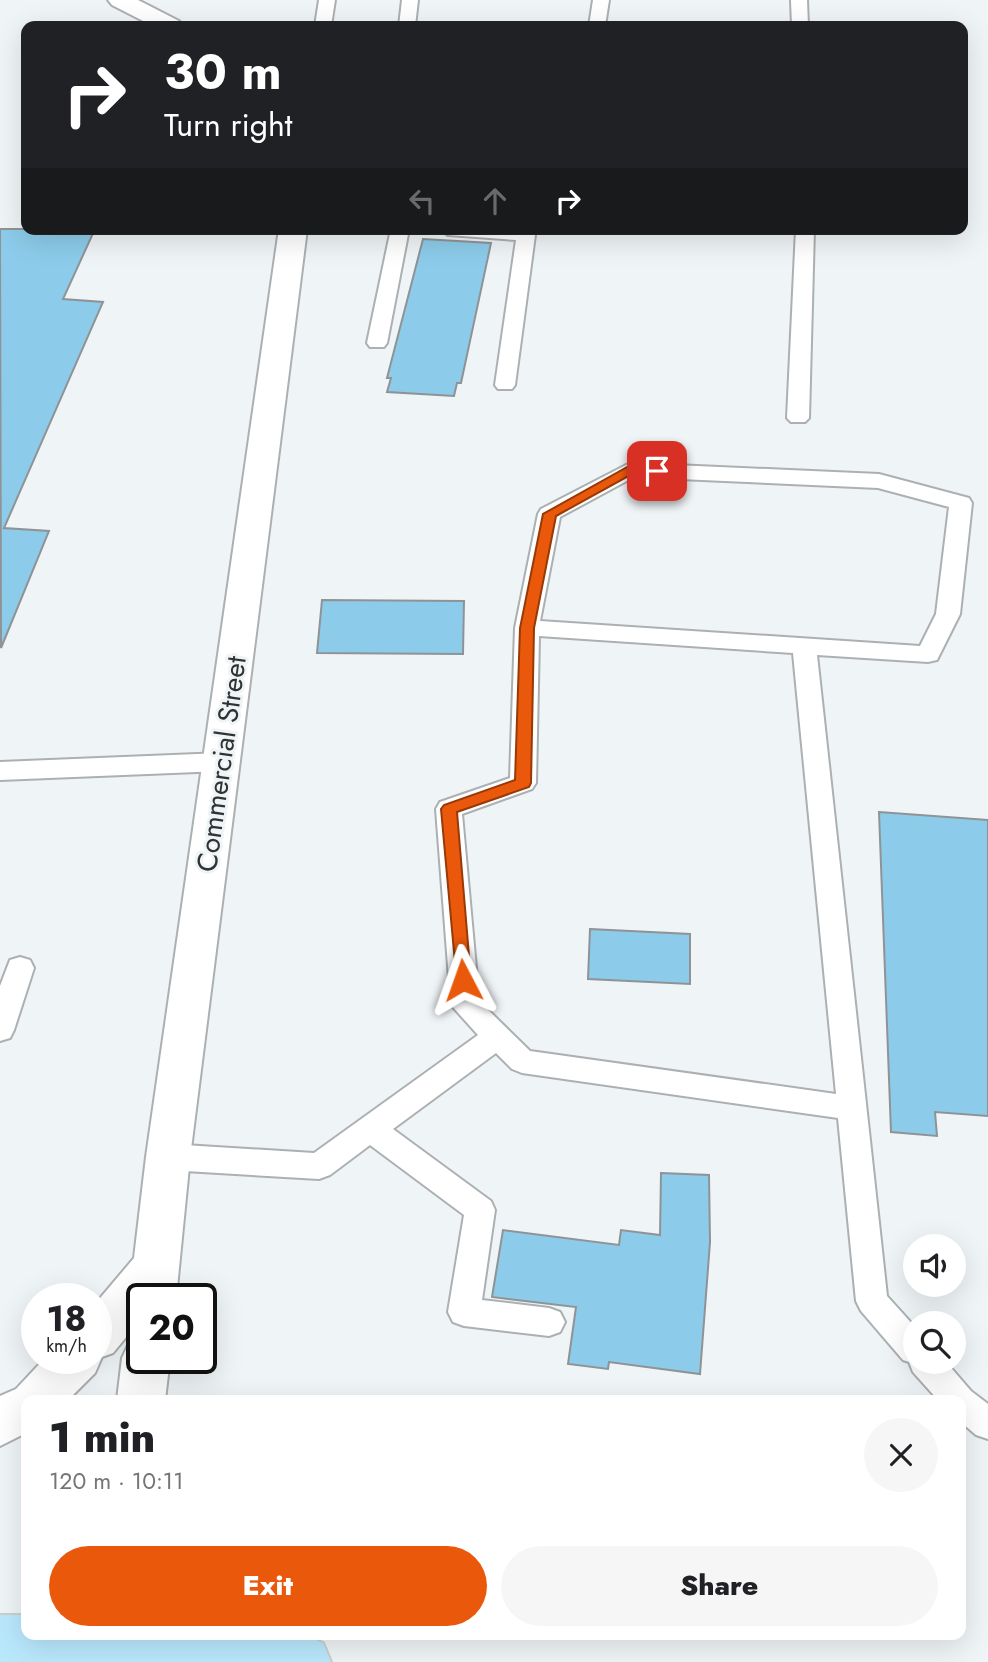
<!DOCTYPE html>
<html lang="en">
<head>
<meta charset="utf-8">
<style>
	:root { --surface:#fff; --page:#f6f6f6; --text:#202124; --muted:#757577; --accent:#ea580c }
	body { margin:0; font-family:Jost,sans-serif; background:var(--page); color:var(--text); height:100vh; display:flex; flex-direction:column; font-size:26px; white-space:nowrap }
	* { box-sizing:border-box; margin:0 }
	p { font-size:23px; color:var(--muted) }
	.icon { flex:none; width:38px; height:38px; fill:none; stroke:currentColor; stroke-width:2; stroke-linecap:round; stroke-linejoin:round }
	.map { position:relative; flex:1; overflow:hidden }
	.sheet { position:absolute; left:21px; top:1395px; width:945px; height:245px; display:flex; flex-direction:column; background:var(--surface); border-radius:14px; box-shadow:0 7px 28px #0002 }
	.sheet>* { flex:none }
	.banner { position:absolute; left:21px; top:21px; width:947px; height:214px; border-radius:14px; box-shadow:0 7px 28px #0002; background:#202124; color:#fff; overflow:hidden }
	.tools { position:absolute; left:903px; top:1234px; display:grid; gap:14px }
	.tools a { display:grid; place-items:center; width:63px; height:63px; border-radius:50%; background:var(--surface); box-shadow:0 7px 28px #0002; font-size:35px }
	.speed { position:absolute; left:21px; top:1283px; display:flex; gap:14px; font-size:35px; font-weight:700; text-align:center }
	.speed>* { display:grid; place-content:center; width:91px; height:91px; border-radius:50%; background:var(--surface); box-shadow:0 7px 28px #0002; line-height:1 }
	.speed small { font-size:18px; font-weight:400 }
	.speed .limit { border:4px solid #111; border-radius:10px; background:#fff; color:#111 }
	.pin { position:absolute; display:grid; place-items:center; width:60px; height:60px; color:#fff; margin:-30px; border-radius:14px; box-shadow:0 4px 10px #0006 }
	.me { position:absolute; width:77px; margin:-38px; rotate:356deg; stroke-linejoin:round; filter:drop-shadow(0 0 5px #0008) }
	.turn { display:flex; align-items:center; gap:24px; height:147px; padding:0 28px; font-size:32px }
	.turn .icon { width:91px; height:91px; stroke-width:2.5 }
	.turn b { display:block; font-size:49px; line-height:60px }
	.lanes { display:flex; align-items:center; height:66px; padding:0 28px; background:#0003; justify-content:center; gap:35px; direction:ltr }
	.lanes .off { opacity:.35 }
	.round { display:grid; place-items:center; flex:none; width:74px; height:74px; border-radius:37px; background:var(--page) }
	.headline { display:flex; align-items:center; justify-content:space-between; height:119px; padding:0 28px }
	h1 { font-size:42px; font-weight:800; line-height:52px }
	.button { display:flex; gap:14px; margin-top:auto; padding:14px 28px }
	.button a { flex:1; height:80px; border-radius:42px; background:var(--accent); color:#fff; font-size:28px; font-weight:800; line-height:80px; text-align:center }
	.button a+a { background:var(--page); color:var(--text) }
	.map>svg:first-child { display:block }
</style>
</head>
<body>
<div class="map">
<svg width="988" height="1662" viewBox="0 0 988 1662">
	<rect width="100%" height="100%" fill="#eff4f6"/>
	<!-- building -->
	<g fill="#8cccea" stroke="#8f9395" stroke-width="2">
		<path d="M 0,229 L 95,229 L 63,299 L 103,302 L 4,528 L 49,531 L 1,648 Z"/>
		<path d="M 423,239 L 491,243 L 461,383 L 457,383 L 454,396 L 387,392 L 391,378 L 387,378 Z"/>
		<path d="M 322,600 L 464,601 L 463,654 L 317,653 Z"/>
		<path d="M 879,812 L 988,820 L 988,1116 L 935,1112 L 937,1136 L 891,1132 Z"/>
		<path d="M 590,929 L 690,934 L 690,984 L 588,979 Z"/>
		<path d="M 661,1173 L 709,1175 L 710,1242 L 700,1374 L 609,1362 L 608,1369 L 568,1364 L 576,1307 L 492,1297 L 503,1230 L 619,1245 L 621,1230 L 660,1235 Z"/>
	</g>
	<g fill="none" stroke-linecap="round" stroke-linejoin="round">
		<!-- lane casing -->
		<g stroke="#acb0b2" stroke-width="4">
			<g id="lane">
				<path d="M 319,0 L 335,0 L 331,26 L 315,26 Z"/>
				<path d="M 402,0 L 418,0 L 415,26 L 399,26 Z"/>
				<path d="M 593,0 L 609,0 L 605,26 L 589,26 Z"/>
				<path d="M 791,0 L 807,0 L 808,26 L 792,26 Z"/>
				<path d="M 391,229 L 409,229 L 387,343 L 384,347 L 370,347 L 367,343 Z"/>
				<path d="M 439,229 L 525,229 L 533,231 L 535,235 L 515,385 L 512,389 L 498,389 L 495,385 L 516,240 L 448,235 Z"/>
				<path d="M 796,229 L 814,229 L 809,418 L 805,422 L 791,422 L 787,418 Z"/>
				<path d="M 630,463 L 879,474 L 969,498 L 972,503 L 960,614 L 937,660 L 928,662 L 817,655 L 887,1296 L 915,1327 L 915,1362 L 946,1362 L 971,1391 L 988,1404 L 988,1439 L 976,1435 L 961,1422 L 961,1400 L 938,1400 L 913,1372 L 909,1362 L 903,1360 L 861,1311 L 856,1301 L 838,1118 L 522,1073 L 512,1069 L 496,1053 L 393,1129 L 491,1201 L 495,1210 L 482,1300 L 549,1308 L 560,1312 L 565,1322 L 560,1332 L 549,1336 L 464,1326 L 453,1322 L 448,1312 L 464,1215 L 370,1145 L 330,1175 L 319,1179 L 168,1170 L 157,1166 L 153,1157 L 157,1148 L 168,1144 L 314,1153 L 478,1035 L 451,1005 L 436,809 L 440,802 L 510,778 L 515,628 L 538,514 L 541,509 ZM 634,477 L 878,488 L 949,507 L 936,614 L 920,646 L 540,621 L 560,517 ZM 539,636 L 793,653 L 836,1094 L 530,1051 L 479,1001 L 462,814 L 532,789 L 536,783 Z"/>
				<path d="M 222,753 L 231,756 L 235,762 L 231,768 L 222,771 L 0,780 L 0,762 Z"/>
				<path d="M 20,957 L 30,960 L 34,968 L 14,1030 L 10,1038 L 0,1041 L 0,986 L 10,960 Z"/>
			</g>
		</g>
		<!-- secondary casing -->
		<g stroke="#acb0b2" stroke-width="4">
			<g id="secondary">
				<path d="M 108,0 L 138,0 L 179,21 L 183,26 L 153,26 L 112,5 Z"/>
				<path d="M 279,229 L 307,229 L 190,1157 L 176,1298 L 142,1298 L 142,1318 L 113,1353 L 102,1357 L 95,1373 L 68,1400 L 26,1400 L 26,1433 L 0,1446 L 0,1396 L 16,1389 L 45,1358 L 96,1358 L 96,1303 L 134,1258 L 146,1157 Z"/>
				<path d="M 142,1338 L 142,1358 L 170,1358 L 165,1400 L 117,1400 L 122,1358 L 129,1343 Z"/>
			</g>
		</g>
		<!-- primary casing -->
		<g stroke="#cdcece" stroke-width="4">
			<path id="primary" d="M 0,1615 L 26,1615 L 26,1634 L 304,1635 L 323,1643 L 331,1662 L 0,1662 Z"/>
		</g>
		<!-- lane -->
		<use href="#lane" fill="#fff" fill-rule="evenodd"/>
		<!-- secondary -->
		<use href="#secondary" fill="#fff" fill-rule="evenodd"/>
		<!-- primary -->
		<use href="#primary" fill="#b9e8fd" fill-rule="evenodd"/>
	</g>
	<!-- route -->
	<path fill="#ea580c" stroke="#983908" stroke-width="2" d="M 629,466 L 657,467 L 664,471 L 657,475 L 632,474 L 556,516 L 534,628 L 531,783 L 529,787 L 457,812 L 471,980 L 469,985 L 457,985 L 441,809 L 444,805 L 515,780 L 520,628 L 543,514 Z"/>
	<g text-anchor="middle" stroke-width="6" stroke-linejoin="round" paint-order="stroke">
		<!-- street labels -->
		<g font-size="28" fill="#303233" stroke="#eff4f6">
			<text transform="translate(221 764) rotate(-82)" y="10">Commercial Street</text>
		</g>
	</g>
</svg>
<div class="tools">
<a><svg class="icon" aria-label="sound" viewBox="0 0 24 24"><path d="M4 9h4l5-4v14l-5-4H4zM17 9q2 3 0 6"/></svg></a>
<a><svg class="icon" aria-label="search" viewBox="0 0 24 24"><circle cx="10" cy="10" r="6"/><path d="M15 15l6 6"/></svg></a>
</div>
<div class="speed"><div>18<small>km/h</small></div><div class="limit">20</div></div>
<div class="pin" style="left:657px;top:471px;background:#d93025"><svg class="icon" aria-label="arrive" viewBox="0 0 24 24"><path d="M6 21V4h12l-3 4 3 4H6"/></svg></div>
<svg class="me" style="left:463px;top:980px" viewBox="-20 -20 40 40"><path d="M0-17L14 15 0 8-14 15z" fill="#ea580c" stroke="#fff" stroke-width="4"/></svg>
<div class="banner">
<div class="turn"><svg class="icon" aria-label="right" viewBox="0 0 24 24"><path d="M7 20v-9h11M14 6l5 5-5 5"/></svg><div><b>30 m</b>Turn right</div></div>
<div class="lanes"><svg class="icon off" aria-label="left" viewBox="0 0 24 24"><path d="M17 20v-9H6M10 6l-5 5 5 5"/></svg><svg class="icon off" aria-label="ahead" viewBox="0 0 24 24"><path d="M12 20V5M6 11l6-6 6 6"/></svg><svg class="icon" aria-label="right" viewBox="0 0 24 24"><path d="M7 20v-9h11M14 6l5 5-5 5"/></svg></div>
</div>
<section class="sheet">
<div class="headline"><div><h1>1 min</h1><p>120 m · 10:11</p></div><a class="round"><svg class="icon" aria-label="close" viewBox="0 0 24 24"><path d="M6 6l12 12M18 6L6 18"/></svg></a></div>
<div class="button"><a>Exit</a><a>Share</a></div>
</section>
</div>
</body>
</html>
